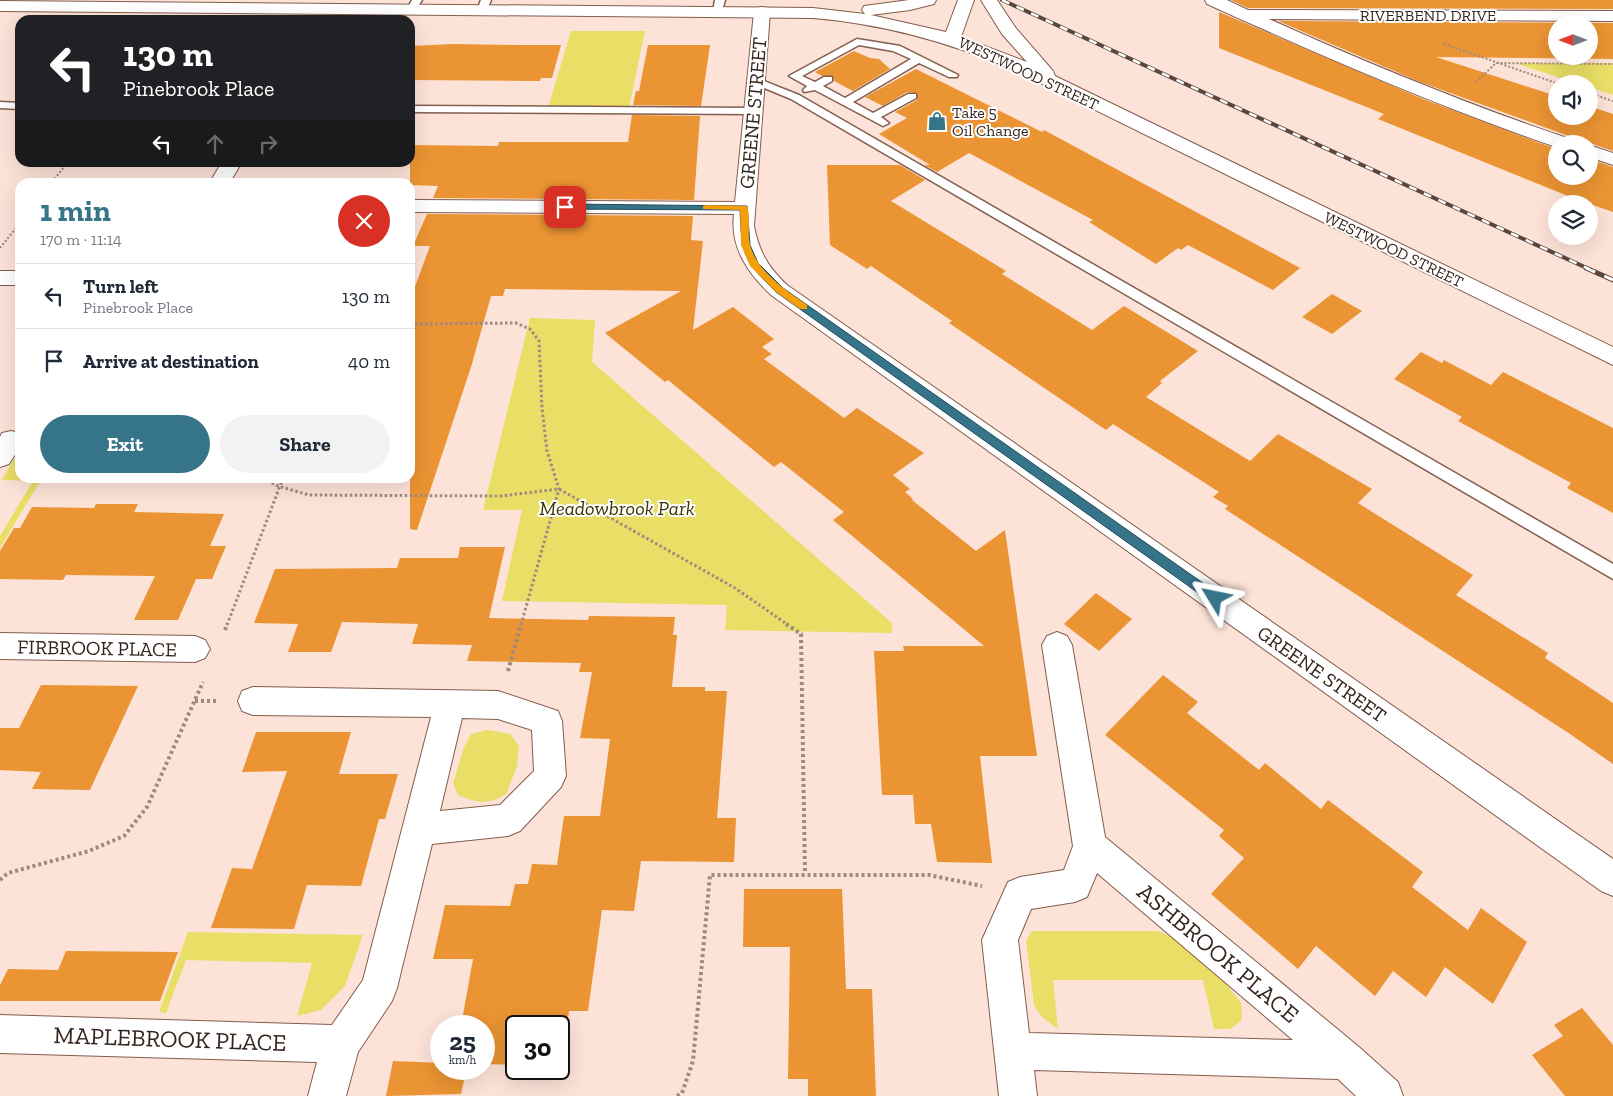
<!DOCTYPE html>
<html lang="en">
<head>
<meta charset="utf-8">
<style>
	:root { --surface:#fff; --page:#f2f2f3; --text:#1f2937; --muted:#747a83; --line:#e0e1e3; --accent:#36748a }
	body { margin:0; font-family:"Zilla Slab",serif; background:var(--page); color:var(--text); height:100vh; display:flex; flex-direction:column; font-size:19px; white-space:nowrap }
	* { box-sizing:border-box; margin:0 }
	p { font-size:16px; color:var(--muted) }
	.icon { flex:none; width:28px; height:28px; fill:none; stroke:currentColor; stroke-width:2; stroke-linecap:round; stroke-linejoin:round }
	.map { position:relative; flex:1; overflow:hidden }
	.details { position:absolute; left:15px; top:178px; width:400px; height:305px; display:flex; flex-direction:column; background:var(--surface); border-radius:15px; box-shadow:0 5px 20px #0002 }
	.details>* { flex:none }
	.guide { position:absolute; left:15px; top:15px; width:400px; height:152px; border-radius:15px; box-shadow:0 5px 20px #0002; background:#202124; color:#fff; overflow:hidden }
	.needle { width:32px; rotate:270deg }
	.fabs { position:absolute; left:1548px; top:15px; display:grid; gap:10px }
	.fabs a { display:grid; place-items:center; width:50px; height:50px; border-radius:50%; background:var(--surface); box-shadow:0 5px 20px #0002; font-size:25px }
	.speed { position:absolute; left:430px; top:1015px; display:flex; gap:10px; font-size:25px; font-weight:700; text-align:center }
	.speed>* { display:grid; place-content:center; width:65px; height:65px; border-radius:50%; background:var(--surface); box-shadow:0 5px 20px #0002; line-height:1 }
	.speed small { font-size:12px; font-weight:400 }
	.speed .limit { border:2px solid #111; border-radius:8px; background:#fff; color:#111 }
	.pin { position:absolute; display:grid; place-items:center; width:42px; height:42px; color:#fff; margin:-21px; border-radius:10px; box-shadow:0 2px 8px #0006 }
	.me { position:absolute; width:55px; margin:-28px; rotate:305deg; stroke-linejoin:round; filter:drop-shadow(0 0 4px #0008) }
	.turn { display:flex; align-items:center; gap:18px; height:105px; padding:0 25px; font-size:22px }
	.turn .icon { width:65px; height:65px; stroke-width:2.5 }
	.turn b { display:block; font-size:35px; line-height:42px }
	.lanes { display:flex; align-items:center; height:48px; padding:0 25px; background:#0003; justify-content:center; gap:25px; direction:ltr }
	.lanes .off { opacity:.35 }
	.round { display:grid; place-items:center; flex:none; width:52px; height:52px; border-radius:26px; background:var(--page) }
	.headline { display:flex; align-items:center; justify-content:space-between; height:85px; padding:0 25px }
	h1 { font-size:30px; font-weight:800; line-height:38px; color:var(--accent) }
	.cta { display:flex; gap:10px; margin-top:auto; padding:10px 25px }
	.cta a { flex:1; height:58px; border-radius:30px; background:var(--accent); color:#fff; font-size:20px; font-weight:800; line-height:58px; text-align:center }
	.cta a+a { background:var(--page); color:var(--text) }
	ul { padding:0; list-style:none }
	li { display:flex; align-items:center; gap:15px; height:65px; padding:0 25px; border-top:1px solid var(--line) }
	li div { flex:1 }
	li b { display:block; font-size:19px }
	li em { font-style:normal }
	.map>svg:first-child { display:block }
</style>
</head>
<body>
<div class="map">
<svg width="1613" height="1096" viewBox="0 0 1613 1096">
	<rect width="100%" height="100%" fill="#fde2d7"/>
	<!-- green -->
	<g fill="#e9de66">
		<path d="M 571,31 L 645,31 L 629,108 L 548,108 Z"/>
		<path d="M 1515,63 L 1613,63 L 1613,95 L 1589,87 L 1589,84 L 1579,84 Z"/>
		<path d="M 530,318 L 595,320 L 592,362 L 892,623 L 892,633 L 725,630 L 727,605 L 502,601 L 522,510 L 483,510 Z"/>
		<path d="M 20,439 L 20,478 L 42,478 L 0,548 L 0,536 L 33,481 L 2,480 L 18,452 Z"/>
		<path d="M 487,730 L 510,734 L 519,746 L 517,767 L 506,794 C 489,805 476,803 458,795 L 453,784 L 464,747 L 471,734 Z"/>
		<path d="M 1032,931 L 1158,931 L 1172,937 L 1226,984 L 1241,1003 L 1242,1020 L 1230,1029 L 1214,1029 L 1203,980 L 1053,980 L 1058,1029 L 1042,1017 L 1034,1005 L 1026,941 Z"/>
		<path d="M 188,932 L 363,935 L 345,986 L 321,1010 L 297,1016 L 312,963 L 186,960 L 166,1013 L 159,1012 Z"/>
	</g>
	<!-- building -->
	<g fill="#ea9433" fill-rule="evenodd">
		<path d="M 1231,0 L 1613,0 L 1613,9 L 1248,8 Z"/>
		<path d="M 1219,12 L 1423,99 L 1556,149 L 1556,176 L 1589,176 L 1589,159 L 1613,167 L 1613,212 L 1573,198 L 1378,119 L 1384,114 L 1219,48 Z"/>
		<path d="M 1278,21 L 1613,23 L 1613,59 L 1436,57 L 1556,96 L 1556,116 L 1589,116 L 1589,106 L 1613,114 L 1613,151 L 1590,143 L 1578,144 L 1574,138 L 1420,82 ZM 1556,24 L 1589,24 L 1589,56 L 1556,56 Z"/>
		<path d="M 454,44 L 518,45 L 561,45 L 552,78 L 541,78 L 540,81 L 410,80 L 410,46 Z"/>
		<path d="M 648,45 L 710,45 L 701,106 L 633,105 L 636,91 L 639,91 Z"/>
		<path d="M 854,51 L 870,58 L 879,59 L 890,69 L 853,91 L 834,81 L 833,76 L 822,76 L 815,72 Z"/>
		<path d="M 916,69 L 1042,132 L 1044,130 L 1300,268 L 1273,290 L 1188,245 L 1181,250 L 1178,248 L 1156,264 L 1089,222 L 1093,220 L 969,153 L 937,172 L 924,165 L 930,165 L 879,134 L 907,118 L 895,112 L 917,100 L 917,93 L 907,92 L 883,106 L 865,97 Z"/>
		<path d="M 632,115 L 700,116 L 694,200 L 433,198 L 438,186 L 410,185 L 410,145 L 498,146 L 499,142 L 628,142 Z"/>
		<path d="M 827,165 L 900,165 L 925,180 L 891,201 L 1006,271 L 1002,274 L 1092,330 L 1124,306 L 1198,351 L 1160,381 L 1162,383 L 1146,397 L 1250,461 L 1278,434 L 1372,489 L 1358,503 L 1473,575 L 1456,595 L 1548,653 L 1545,658 L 1613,703 L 1613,764 L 1570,734 L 1225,509 L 1228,506 L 1213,497 L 1219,492 L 1113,424 L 1106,430 L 949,323 L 952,321 L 871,266 L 867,269 L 830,245 Z"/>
		<path d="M 427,214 L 693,216 L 691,240 L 703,241 L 693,330 L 733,307 L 774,339 L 762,347 L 772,354 L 764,359 L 844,418 L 857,408 L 924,453 L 893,475 L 910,489 L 905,492 L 913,499 L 912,500 L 976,551 L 1005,530 L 1037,756 L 980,756 L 992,863 L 937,862 L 931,824 L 915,824 L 913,795 L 882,795 L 874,651 L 904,651 L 903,646 L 984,646 L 833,520 L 844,512 L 781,462 L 774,467 L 668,380 L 665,382 L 605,333 L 681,291 L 505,289 L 503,296 L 491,296 L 471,367 L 417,530 L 410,529 L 410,300 L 430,246 L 413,246 Z"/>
		<path d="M 1332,294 L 1362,311 L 1332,334 L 1302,317 Z"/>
		<path d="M 1421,352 L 1442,363 L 1444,360 L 1491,385 L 1503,372 L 1613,428 L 1613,513 L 1567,488 L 1571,483 L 1458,421 L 1462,417 L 1394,379 Z"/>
		<path d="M 96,504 L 138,504 L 134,512 L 224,514 L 210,546 L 226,546 L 212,579 L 196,579 L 178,620 L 134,620 L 155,576 L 66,575 L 63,580 L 0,579 L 0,551 L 14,528 L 20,528 L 32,507 L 94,508 Z"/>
		<path d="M 460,547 L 505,547 L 489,618 L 588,620 L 589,616 L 675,617 L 673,635 L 677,635 L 672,687 L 705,687 L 705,691 L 727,691 L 717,818 L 736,818 L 734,862 L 641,861 L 634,911 L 602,910 L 588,1011 L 569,1011 L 562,1066 L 559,1066 L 559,1026 L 516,1026 L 516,1065 L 484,1064 L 484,1026 L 453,1026 L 461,1026 L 473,959 L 433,959 L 445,905 L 510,906 L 515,884 L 528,884 L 532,864 L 557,865 L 564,816 L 600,816 L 610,739 L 580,738 L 592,672 L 579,672 L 581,663 L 467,661 L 472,645 L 412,644 L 418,624 L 342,622 L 331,652 L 288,652 L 298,624 L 254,623 L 275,569 L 397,568 L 400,558 L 458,558 Z"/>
		<path d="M 1096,593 L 1132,619 L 1099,651 L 1064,624 Z"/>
		<path d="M 1163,675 L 1198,702 L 1187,713 L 1259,770 L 1265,763 L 1321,809 L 1328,800 L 1423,872 L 1412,887 L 1468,930 L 1481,908 L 1527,942 L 1493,1004 L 1445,967 L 1426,997 L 1393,971 L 1375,996 L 1316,946 L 1298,969 L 1211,894 L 1244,858 L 1219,836 L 1224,830 L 1105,735 Z"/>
		<path d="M 41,685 L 138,686 L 90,790 L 32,789 L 41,772 L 0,770 L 0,728 L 19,728 Z"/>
		<path d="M 256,732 L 351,732 L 339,774 L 398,774 L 385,819 L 379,819 L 361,886 L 307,885 L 294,929 L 211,928 L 232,868 L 252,869 L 287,771 L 242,772 Z"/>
		<path d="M 744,889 L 842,889 L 846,989 L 872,989 L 876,1096 L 808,1096 L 808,1079 L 788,1079 L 790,947 L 743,947 Z"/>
		<path d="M 66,951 L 178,952 L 160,1001 L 0,1001 L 0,985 L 8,969 L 58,970 Z"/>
		<path d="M 1582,1008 L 1613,1045 L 1613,1096 L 1565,1096 L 1532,1055 L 1563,1036 L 1554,1025 Z"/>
		<path d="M 393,1061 L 441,1063 L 441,1069 L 476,1069 L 475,1076 L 465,1076 L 461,1094 L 386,1096 Z"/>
	</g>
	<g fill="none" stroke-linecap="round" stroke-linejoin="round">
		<!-- service casing -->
		<g stroke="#835d4d" stroke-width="3">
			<g id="service">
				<path d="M 412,0 L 422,0 L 415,11 L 412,12 L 407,9 Z"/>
				<path d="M 481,0 L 491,0 L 487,10 L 482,13 L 477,10 Z"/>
				<path d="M 715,0 L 725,0 L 721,14 L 713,12 Z"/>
				<path d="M 857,39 L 900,46 L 958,75 L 957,77 L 949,77 L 919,63 L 853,102 L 873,113 L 908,94 L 916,94 L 916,98 L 881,117 L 889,123 L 883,126 L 815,90 L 804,92 L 803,90 L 807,86 L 789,76 ZM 859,45 L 893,51 L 911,59 L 845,98 L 823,86 L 832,81 L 832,77 L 824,77 L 815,82 L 802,76 Z"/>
				<path d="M 756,78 L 799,95 L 1613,564 L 1613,579 L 791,99 L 752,83 L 751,81 Z"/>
				<path d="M 0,102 L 20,103 L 20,109 L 0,108 Z"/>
				<path d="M 410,106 L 755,108 L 761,111 L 755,114 L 410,112 Z"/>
			</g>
		</g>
		<!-- minor casing -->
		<g stroke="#835d4d" stroke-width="2">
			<g id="minor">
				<path d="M 1205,0 L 1227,0 L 1248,10 L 1613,11 L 1613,21 L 1269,19 C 1369,64 1469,105 1573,140 L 1576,144 L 1556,144 L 1556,147 C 1437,106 1322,56 1207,4 Z"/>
				<path d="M 762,7 L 768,8 L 770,12 L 754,226 C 759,252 768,267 787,285 L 1613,859 L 1613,896 L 1601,891 L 771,295 C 748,273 730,248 734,214 L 410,212 L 410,200 L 735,202 L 754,12 L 756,8 Z"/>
				<path d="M 1589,145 L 1613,153 L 1613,165 L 1589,157 Z"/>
				<path d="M 222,162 L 242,162 L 230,182 L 210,182 Z"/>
				<rect x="0" y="271" width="20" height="14"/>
				<path d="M 11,431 L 20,433 L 20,447 L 9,464 L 0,467 L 0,437 L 2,433 Z"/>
				<path d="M 1057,632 L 1067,636 L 1072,645 L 1105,837 L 1359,1047 L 1398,1082 L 1403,1096 L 1356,1096 L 1338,1079 L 1034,1070 L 1037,1096 L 999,1096 L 982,940 L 1008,882 L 1020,877 L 1064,870 L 1073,846 L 1042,645 L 1047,636 ZM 1097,873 L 1293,1040 L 1029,1033 L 1018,940 L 1031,909 L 1075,902 L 1087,897 Z"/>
				<path d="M 0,633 L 195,636 L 205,640 L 210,649 L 205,658 L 195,662 L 0,659 Z"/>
				<path d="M 253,687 L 498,691 L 558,711 L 562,721 L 566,776 L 561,787 L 520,831 L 508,836 L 432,844 L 397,988 L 392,1001 L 358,1052 L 346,1096 L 308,1096 L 317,1062 L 0,1053 L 0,1015 L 332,1025 L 363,980 L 431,717 L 253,715 L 242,711 L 238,701 L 242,691 ZM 462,718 L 498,719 L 532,730 L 534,771 L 500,805 L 440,811 Z"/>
			</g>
		</g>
		<!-- secondary casing -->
		<g stroke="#835d4d" stroke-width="2">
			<path id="secondary" d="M 909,0 L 936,0 L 934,4 L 910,10 L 871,15 L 946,32 L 958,0 L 974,0 L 961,37 L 1027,62 L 1002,34 L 981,0 L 997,0 L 1015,27 L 1053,71 L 1055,76 L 1613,347 L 1613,365 L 1014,70 C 949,42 884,24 813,18 L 0,11 L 0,1 L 813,8 L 865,14 L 862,10 L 864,6 Z"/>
		</g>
		<!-- path-far2 -->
		<g stroke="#9f8980" stroke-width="2" stroke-dasharray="2 2" stroke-linecap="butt">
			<path d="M 1444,44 L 1559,84"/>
			<path d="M 1476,82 L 1496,63 L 1613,64"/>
			<path d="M 1589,93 L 1613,101"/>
			<path d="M 52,182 L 68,162"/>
			<path d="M 0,248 L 20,223"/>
		</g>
		<!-- path-far1 -->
		<g stroke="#9f8980" stroke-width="3" stroke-dasharray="2.5 2.5" stroke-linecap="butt">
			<path d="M 410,324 L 516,323 L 530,329 L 539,341 L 542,408 L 547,451 L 559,489 L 521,625"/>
			<path d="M 263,478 L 278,486 L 309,495 L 501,496 L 559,489 L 735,588 L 788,625"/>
			<path d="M 227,625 L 283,478"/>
		</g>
		<!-- path -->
		<g stroke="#9f8980" stroke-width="4" stroke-dasharray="3 3" stroke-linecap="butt">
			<path d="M 786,624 L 801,634 L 805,874"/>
			<path d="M 225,630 L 227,624"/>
			<path d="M 508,671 L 521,624"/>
			<path d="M 195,701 L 218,701"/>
			<path d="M 0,880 L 8,873 L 89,851 L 124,836 L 147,807 L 203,682"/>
			<path d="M 677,1096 L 682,1093 L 693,1061 L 710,875 L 929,875 L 982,886"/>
		</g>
		<!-- service -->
		<use href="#service" fill="#fff" fill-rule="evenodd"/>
		<!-- minor -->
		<use href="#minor" fill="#fff" fill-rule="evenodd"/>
		<!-- secondary -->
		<use href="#secondary" fill="#fff" fill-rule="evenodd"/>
		<!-- rail-far1 casing -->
		<g stroke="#59473f" stroke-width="4">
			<path id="rail-far1" d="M 1002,0 L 1589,269"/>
		</g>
		<!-- rail casing -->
		<g stroke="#59473f" stroke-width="5">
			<path id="rail" d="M 1586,268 L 1613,280"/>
		</g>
		<!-- rail-far1 -->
		<use href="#rail-far1" stroke="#fff" stroke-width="2.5" stroke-dasharray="8" stroke-linecap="butt"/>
		<!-- rail -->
		<use href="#rail" stroke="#fff" stroke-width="3" stroke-dasharray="10" stroke-linecap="butt"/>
	</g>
	<!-- route -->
	<path fill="#36748a" stroke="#234b5a" d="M 565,204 L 747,206 L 750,245 L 758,263 L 783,288 L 1220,595 L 1220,602 L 1211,602 L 776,292 C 743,259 742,257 740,210 L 562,209 L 560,207 Z"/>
	<!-- slow -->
	<path fill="#f59e0b" d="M 706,205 L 747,206 C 751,218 747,233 750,245 C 757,272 786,290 807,305 L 807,309 L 800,309 L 776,292 L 750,266 L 741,245 L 740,210 L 703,209 L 703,206 Z"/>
	<!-- icons -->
	<defs>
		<g id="shop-bare" transform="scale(1.5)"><path d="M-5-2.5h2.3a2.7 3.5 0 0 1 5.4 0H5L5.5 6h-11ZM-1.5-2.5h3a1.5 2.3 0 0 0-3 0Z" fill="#36748a" stroke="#fff" stroke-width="2.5" paint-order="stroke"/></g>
	</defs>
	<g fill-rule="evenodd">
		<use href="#shop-bare" x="937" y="121"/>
	</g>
	<g text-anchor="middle" stroke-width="4" stroke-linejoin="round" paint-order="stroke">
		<!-- far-street labels -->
		<g font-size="16" fill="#35251e" stroke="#fff">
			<text x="1428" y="21">RIVERBEND DRIVE</text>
			<text transform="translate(1029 73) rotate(25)" y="6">WESTWOOD STREET</text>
			<text transform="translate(1394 249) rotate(26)" y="6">WESTWOOD STREET</text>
		</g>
		<!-- far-poi labels -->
		<g font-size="16" fill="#35251e" stroke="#fff" text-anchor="start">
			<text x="952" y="118">Take 5<tspan x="952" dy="18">Oil Change</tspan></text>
		</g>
		<!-- street labels -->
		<g font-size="20" fill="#35251e" stroke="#fff">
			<text transform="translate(753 113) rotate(-85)" y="7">GREENE STREET</text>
			<text transform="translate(97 648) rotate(1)" y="7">FIRBROOK PLACE</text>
			<text transform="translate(1322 674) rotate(35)" y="7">GREENE STREET</text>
		</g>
		<!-- park labels -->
		<g font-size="20" font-style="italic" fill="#3b3600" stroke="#fff">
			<text x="617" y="515">Meadowbrook Park</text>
		</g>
		<!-- near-street labels -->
		<g font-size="24" fill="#35251e" stroke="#fff">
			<text transform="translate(1218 953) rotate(40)" y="8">ASHBROOK PLACE</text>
			<text transform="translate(170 1039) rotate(2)" y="8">MAPLEBROOK PLACE</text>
		</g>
	</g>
</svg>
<div class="fabs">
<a><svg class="needle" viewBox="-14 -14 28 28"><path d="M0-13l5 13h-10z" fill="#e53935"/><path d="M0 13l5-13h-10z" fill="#747a83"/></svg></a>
<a><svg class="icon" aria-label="sound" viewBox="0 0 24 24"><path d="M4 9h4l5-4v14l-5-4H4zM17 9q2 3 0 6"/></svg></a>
<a><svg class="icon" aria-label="search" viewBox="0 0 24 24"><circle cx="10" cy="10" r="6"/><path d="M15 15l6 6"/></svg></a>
<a><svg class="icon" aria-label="layers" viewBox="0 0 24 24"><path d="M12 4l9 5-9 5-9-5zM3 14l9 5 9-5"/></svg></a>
</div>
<div class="speed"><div>25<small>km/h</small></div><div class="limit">30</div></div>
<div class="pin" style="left:565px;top:207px;background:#d93025"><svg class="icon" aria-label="arrive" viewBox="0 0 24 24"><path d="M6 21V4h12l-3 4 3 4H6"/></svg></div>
<svg class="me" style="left:1215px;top:598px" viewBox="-20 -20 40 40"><path d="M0-17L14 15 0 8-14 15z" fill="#36748a" stroke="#fff" stroke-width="4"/></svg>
<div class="guide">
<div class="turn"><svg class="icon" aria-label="left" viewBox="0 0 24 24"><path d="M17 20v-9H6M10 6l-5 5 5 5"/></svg><div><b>130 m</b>Pinebrook Place</div></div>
<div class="lanes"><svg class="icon" aria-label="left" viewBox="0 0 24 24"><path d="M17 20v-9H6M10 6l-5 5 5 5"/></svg><svg class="icon off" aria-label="ahead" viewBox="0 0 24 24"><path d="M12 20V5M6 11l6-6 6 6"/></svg><svg class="icon off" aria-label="right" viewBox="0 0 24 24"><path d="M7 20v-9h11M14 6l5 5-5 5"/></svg></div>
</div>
<section class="details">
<div class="headline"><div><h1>1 min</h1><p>170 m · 11:14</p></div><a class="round" style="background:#d93025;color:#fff"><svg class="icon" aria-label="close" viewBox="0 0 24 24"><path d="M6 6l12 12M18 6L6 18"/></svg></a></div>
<ul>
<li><svg class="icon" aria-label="left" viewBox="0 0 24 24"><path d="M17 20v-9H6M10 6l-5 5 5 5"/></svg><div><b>Turn left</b><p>Pinebrook Place</p></div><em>130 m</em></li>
<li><svg class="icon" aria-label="arrive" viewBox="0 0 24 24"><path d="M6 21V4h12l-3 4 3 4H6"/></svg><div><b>Arrive at destination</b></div><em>40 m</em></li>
</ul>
<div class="cta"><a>Exit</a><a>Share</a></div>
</section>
</div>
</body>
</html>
